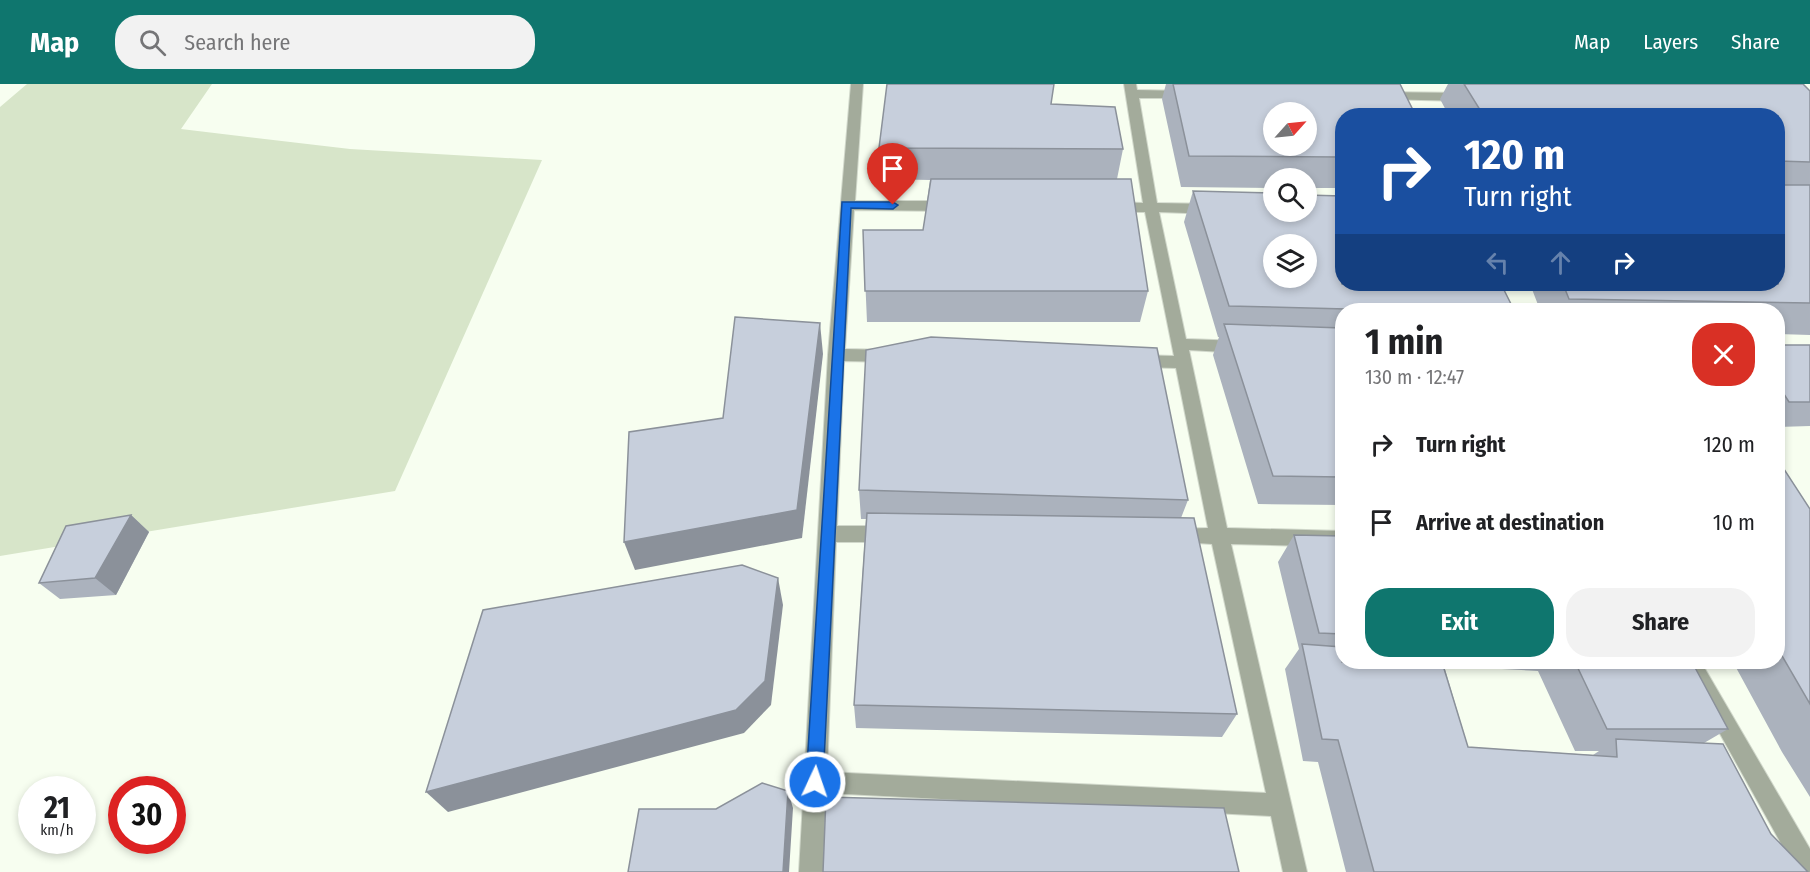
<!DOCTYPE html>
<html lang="en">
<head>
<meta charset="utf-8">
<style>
	:root { --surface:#fff; --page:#f2f2f2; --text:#202124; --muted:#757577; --accent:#0f766e }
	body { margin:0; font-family:"Fira Sans Condensed",sans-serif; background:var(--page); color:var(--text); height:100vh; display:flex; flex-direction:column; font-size:22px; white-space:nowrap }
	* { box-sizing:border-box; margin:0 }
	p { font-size:20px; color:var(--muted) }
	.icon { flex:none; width:33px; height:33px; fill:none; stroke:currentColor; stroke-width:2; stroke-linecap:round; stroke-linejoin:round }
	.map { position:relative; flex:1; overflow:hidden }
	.sheet { position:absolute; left:1335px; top:219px; width:450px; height:366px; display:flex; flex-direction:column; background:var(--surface); border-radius:24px; box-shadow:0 3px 9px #0003 }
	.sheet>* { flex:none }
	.top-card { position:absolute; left:1335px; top:24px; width:450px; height:183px; border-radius:24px; box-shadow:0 3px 9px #0003; background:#1a4fa0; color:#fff; overflow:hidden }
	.needle { width:39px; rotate:63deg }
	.tools { position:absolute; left:1263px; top:18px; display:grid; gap:12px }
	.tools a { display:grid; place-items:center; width:54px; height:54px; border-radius:50%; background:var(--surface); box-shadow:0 3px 9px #0003; font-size:30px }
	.speed { position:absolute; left:18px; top:692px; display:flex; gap:12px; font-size:30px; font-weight:700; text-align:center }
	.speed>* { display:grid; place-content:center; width:78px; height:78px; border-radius:50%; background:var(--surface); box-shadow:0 3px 9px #0003; line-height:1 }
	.speed small { font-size:15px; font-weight:400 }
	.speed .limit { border:9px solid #d22; background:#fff; color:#111 }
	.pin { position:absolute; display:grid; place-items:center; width:51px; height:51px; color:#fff; margin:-62px -26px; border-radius:50% 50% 50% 0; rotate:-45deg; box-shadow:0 0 6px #0007 }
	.pin .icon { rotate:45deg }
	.me { position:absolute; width:66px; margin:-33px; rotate:3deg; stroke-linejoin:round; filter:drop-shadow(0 0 4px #0008) }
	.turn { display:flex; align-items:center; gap:21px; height:126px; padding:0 30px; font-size:27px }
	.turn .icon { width:78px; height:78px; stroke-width:2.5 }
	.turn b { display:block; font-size:42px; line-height:51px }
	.lanes { display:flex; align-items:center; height:57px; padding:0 30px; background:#0003; justify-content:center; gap:30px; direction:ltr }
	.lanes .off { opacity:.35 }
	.round { display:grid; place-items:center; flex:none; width:63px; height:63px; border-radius:24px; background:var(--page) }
	.headline { display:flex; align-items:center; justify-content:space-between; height:102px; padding:0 30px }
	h1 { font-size:36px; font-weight:700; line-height:45px }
	.cta { display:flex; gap:12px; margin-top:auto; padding:12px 30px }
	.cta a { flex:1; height:69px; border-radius:24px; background:var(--accent); color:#fff; font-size:24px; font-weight:700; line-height:69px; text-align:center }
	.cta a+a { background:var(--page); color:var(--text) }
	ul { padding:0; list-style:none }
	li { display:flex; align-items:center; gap:18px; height:78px; padding:0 30px }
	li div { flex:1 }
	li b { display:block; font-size:22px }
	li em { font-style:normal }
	header { display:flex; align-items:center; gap:36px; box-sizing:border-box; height:84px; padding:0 30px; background:var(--accent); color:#fff }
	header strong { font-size:28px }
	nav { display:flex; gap:33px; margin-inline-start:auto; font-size:21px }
	.search { width:420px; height:54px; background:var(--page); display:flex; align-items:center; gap:15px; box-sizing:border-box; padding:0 21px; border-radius:24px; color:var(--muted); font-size:22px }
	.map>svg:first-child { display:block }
</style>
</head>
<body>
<header>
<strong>Map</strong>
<div class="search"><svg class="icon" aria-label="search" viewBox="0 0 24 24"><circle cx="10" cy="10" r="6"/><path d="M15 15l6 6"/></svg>Search here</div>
<nav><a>Map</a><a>Layers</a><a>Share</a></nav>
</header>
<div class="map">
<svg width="1810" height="788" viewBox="0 0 1810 788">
	<rect width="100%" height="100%" fill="#f7fef0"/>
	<!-- green -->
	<path fill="#d7e5c9" d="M 27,0 L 212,0 L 181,45 L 350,65 L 542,76 L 395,407 L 0,472 L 0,23 Z"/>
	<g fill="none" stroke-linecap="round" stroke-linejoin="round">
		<!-- street casing -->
		<g stroke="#d1d8cb" stroke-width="2">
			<g id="street">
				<path d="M 851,0 L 863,0 L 855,117 L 949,117 L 956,122 L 949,127 L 854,126 L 845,265 L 891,266 L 899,272 L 891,278 L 844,277 L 837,442 L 888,442 L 895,444 L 897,450 L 895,456 L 888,458 L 836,458 L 827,688 L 1266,709 L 1212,460 L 1167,457 L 1165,451 L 1167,445 L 1208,444 L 1176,284 L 1137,283 L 1129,277 L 1137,271 L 1174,272 L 1145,128 L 1111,128 L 1104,123 L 1111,118 L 1143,119 L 1124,0 L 1136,0 L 1137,6 L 1186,7 L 1191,8 L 1191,14 L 1139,14 L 1157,119 L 1213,120 L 1220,125 L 1213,130 L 1159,128 L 1186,255 L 1241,257 L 1249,263 L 1241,269 L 1189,266 L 1227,444 L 1342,447 L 1342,463 L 1231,460 L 1307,788 L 1283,788 L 1271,732 L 826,709 L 823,788 L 799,788 L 828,271 Z"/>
				<path d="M 1382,8 L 1465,9 L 1471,13 L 1465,17 L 1377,15 L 1376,12 Z"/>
				<path d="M 1680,578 L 1701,578 L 1810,765 L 1810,788 L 1797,788 Z"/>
			</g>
		</g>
		<!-- street -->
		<use href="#street" fill="#a3ab9b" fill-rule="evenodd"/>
	</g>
	<!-- wall -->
	<g fill="#abb2bd" fill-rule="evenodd">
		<path d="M 1166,0 L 1400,0 L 1342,32 L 1342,104 L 1306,104 L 1306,94 L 1274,94 L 1274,104 L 1181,103 L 1162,15 Z"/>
		<path d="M 1448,0 L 1803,0 L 1810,7 L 1810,251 L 1778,250 L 1778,226 L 1540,226 L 1530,200 L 1778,200 L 1778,32 L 1449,32 L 1440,15 Z"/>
		<path d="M 1052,21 L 1123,65 L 1117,95 L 1148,207 L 1140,238 L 867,238 L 863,146 L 923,146 L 930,96 L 880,95 L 879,64 Z"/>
		<path d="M 1193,107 L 1514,226 L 1342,226 L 1342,421 L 1258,420 L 1213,271 L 1219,253 L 1218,253 L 1184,138 Z"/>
		<path d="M 1778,261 L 1810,261 L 1810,342 L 1778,343 Z"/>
		<path d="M 1778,376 L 1810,425 L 1810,713 L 1782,668 L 1733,578 L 1778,578 Z"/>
		<path d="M 859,406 L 1188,416 L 1181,434 L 1237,630 L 1222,653 L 856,644 L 854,621 L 866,435 L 861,435 Z"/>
		<path d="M 131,431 L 149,448 L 116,511 L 60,515 L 39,499 Z"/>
		<path d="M 1294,451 L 1342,452 L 1342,578 L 1692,578 L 1728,645 L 1704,659 L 1771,750 L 1808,788 L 1346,788 L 1318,678 L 1303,677 L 1285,585 L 1299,565 L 1278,478 ZM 1444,582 L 1538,587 L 1575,667 L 1599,667 L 1593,671 L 1468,663 Z"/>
	</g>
	<!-- shaded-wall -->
	<g fill="#8b919a">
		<path d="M 820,239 L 823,270 L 802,454 L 635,486 L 624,458 Z"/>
		<path d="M 131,431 L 149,448 L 116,511 L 95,494 Z"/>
		<path d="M 778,494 L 783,521 L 771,621 L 744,649 L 448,728 L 426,708 Z"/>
		<path d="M 788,707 L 793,724 L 789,788 L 783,788 Z"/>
	</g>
	<!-- building -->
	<g fill="#c7cfdc" stroke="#8b919a" stroke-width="1.5" fill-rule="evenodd">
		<path d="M 887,0 L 1054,0 L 1051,20 L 1115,23 L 1123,65 L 879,64 Z"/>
		<path d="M 1173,0 L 1400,0 L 1416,32 L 1342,32 L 1342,73 L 1189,72 ZM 1274,28 L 1306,28 L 1306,62 L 1274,62 Z"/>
		<path d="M 1464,0 L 1803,0 L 1810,7 L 1810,78 L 1778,77 L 1778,32 L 1468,32 L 1467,29 L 1482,29 Z"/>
		<path d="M 931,95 L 1131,95 L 1148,207 L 865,207 L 863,146 L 923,146 Z"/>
		<path d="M 1778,101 L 1810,101 L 1810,219 L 1569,215 L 1563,200 L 1778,200 Z"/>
		<path d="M 1193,107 L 1274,109 L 1274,128 L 1306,128 L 1306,111 L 1342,112 L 1342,200 L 1501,200 L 1514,226 L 1385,226 L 1229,222 ZM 1274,160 L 1306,160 L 1306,194 L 1274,194 Z"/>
		<path d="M 735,233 L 820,239 L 797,426 L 624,458 L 629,348 L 723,334 Z"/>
		<path d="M 1224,240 L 1342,244 L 1342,393 L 1273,392 Z"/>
		<path d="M 931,253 L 1157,264 L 1188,416 L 859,406 L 866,266 Z"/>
		<path d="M 1778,261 L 1810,261 L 1810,318 L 1789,318 L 1778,301 Z"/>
		<path d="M 1778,376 L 1810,425 L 1810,620 L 1778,565 Z"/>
		<path d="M 867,429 L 1194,434 L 1237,630 L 854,621 Z"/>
		<path d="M 131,431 L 95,494 L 39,499 L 66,442 Z"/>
		<path d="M 1294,451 L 1342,452 L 1342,550 L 1319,549 Z"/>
		<path d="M 742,481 L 778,494 L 765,597 L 736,626 L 426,708 L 483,526 Z"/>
		<path d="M 1302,560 L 1342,563 L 1342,578 L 1442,578 L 1468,663 L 1617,673 L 1616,655 L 1723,660 L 1771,750 L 1808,788 L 1374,788 L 1338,656 L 1322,655 Z"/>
		<path d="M 1575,578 L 1692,578 L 1728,645 L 1607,645 Z"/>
		<path d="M 762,699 L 788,707 L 783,788 L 628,788 L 639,725 L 716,725 Z"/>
		<path d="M 826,713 L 1224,724 L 1239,788 L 823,788 Z"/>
	</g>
	<!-- route -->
	<path fill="#1a73e8" stroke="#114b97" stroke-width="1.5" d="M 842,118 L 893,118 L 898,121 L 893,125 L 851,124 L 823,698 L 821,704 L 815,707 L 809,704 L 806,698 Z"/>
</svg>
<div class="tools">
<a><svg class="needle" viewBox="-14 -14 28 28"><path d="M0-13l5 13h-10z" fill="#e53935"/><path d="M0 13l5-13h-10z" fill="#757577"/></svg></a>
<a><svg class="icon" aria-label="search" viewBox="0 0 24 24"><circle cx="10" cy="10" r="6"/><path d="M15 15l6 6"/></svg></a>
<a><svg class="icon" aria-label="layers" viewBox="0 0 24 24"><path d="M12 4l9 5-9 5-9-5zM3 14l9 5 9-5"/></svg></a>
</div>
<div class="speed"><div>21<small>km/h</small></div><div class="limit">30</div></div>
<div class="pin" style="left:893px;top:121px;background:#d93025"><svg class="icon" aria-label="arrive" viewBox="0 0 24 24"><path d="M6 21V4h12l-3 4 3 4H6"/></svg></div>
<svg class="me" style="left:815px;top:698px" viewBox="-20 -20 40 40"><circle r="17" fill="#1a73e8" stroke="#fff" stroke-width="3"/><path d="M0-11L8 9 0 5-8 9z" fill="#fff"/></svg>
<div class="top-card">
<div class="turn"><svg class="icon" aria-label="right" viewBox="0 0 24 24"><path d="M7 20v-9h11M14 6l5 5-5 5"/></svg><div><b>120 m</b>Turn right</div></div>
<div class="lanes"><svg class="icon off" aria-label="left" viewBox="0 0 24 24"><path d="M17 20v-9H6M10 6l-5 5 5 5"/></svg><svg class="icon off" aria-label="ahead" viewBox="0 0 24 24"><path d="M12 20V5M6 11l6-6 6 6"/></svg><svg class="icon" aria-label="right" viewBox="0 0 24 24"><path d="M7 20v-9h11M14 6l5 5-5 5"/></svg></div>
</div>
<section class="sheet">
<div class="headline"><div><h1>1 min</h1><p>130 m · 12:47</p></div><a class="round" style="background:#d93025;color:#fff"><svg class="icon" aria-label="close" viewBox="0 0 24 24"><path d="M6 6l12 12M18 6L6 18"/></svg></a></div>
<ul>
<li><svg class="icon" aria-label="right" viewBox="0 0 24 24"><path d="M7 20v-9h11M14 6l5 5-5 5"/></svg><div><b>Turn right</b></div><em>120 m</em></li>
<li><svg class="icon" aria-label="arrive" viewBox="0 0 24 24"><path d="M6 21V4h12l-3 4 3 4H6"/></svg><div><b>Arrive at destination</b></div><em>10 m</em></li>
</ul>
<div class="cta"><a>Exit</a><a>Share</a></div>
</section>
</div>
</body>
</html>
